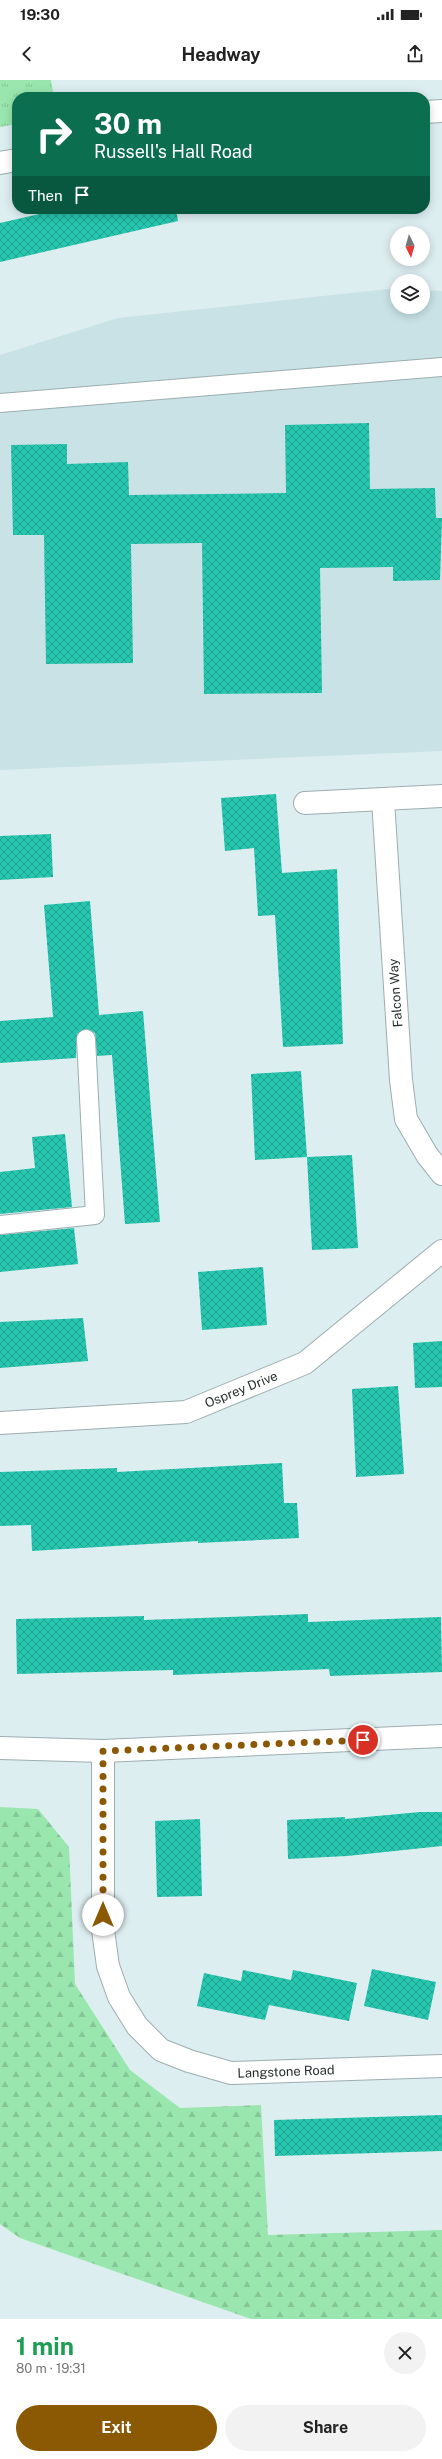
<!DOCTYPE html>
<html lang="en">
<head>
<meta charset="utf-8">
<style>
	:root { --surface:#fff; --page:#f2f2f2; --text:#222; --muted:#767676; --accent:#8b5803 }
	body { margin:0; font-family:"Public Sans",sans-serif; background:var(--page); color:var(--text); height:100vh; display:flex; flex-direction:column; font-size:15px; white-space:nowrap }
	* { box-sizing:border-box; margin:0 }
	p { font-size:13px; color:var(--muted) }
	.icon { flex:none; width:22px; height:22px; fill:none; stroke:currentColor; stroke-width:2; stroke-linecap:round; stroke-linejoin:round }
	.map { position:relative; height:2239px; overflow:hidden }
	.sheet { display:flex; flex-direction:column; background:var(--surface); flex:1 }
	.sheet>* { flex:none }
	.banner { position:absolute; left:12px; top:12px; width:418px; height:122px; border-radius:16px; box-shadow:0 2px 10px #0003; background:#0b6e4f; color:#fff; overflow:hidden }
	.needle { width:26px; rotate:175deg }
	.buttons { position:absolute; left:390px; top:146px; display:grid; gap:8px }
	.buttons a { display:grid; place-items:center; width:40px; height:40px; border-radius:50%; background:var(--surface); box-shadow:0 2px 10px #0003; font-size:20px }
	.pin { position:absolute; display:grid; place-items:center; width:34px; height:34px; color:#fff; margin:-17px; border:2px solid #fff; border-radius:50%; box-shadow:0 1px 4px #0007 }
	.me { position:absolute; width:44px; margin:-22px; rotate:0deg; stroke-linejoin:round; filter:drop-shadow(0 0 3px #0008) }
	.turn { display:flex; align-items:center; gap:14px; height:84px; padding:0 16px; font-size:18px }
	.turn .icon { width:52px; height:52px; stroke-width:2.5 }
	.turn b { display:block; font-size:28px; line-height:34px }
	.then { display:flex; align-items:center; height:38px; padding:0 16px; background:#0003; gap:8px; font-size:15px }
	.round { display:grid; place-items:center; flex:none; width:42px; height:42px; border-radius:21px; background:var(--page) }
	.headline { display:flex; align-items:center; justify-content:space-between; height:68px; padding:0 16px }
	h1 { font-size:24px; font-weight:700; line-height:30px; color:#1e9e55 }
	.button { display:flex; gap:8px; margin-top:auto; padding:8px 16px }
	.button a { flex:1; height:46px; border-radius:24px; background:var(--accent); color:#fff; font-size:16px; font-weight:700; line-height:46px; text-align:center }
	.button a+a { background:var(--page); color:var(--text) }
	.status { display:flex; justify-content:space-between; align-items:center; height:28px; padding:0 20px; background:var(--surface); direction:ltr }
	.status svg { height:11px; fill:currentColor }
	header { display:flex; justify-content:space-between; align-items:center; height:52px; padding:0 16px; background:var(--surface); font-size:18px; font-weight:700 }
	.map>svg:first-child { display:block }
</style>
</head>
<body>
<div class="status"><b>19:30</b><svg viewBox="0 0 49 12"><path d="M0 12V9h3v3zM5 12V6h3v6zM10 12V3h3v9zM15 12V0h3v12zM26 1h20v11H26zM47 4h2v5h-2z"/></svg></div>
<header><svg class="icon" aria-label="back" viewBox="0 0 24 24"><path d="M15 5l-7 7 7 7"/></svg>Headway<svg class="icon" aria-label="share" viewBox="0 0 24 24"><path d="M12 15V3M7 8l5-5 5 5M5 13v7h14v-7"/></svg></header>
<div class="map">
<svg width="442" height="2239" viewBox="0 0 442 2239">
	<defs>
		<pattern id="grass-tufts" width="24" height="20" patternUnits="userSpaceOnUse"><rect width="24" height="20" fill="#99e7af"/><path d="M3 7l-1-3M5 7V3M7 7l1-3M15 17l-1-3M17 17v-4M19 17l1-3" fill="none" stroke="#84c697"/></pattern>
		<pattern id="forest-firs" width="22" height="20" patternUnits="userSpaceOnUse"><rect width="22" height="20" fill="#99e7af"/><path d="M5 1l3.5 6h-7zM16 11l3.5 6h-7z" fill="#84c697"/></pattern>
		<pattern id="building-cross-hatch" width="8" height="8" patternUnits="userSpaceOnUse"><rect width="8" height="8" fill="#26c6af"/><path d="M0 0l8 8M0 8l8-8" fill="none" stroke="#21a18f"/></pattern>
	</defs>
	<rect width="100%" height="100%" fill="#ddeef1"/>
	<!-- built -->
	<path fill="#c8e2e5" d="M 397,208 L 397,227 L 423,227 L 423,210 L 442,211 L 442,671 L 0,690 L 0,275 L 118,238 Z"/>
	<!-- grass -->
	<path fill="url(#grass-tufts)" d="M 0,0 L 51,0 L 54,17 L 17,17 L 17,44 L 0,47 Z"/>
	<!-- forest -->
	<path fill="url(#forest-firs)" d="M 0,1727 L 38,1729 L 69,1767 L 75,1904 L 130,1990 L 180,2028 L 261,2025 L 268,2155 L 442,2150 L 442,2239 L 251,2239 L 20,2158 L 0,2144 Z"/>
	<!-- building -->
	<g fill="url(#building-cross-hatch)">
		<path d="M 61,129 L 176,129 L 178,141 L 0,182 L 0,143 Z"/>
		<path d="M 369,343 L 370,409 L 435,408 L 436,438 L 442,438 L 440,500 L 393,501 L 393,487 L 320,488 L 322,613 L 204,614 L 202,463 L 131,464 L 133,583 L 46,584 L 44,455 L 13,455 L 11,365 L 67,364 L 67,384 L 128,382 L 129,415 L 286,413 L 285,345 Z"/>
		<path d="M 276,714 L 282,793 L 337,789 L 343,964 L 283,967 L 275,835 L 258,836 L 254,768 L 225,771 L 221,718 Z"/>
		<path d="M 51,754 L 53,797 L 0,800 L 0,756 Z"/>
		<path d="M 90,821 L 99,935 L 143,931 L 160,1142 L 125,1144 L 112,975 L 97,976 L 95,953 L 86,949 L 77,954 L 76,978 L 0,983 L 0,941 L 53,937 L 44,825 Z"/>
		<path d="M 301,991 L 307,1077 L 255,1080 L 251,994 Z"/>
		<path d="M 65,1054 L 72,1127 L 0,1134 L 0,1092 L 35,1088 L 32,1057 Z"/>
		<path d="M 352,1075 L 358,1168 L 312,1170 L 307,1077 Z"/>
		<path d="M 74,1148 L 78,1184 L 0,1192 L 0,1155 Z"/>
		<path d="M 263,1187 L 267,1245 L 202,1250 L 198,1192 Z"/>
		<path d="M 83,1238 L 88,1281 L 0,1288 L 0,1242 Z"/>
		<path d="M 442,1261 L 442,1307 L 415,1308 L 413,1263 Z"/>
		<path d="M 398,1306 L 404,1394 L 356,1397 L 352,1309 Z"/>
		<path d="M 282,1383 L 284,1423 L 297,1423 L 299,1458 L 198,1463 L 198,1461 L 32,1471 L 31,1445 L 0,1446 L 0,1392 L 117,1388 L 117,1392 Z"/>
		<path d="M 308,1534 L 308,1542 L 441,1537 L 442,1592 L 330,1596 L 329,1589 L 173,1595 L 173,1590 L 17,1594 L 16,1539 L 144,1536 L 144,1540 Z"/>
		<path d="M 420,1732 L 442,1732 L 442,1766 L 347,1776 L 288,1779 L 287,1740 L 345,1737 L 345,1739 Z"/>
		<path d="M 200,1739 L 202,1816 L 157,1817 L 155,1741 Z"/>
		<path d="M 372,1889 L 436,1902 L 428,1940 L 364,1926 Z"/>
		<path d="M 243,1890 L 291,1900 L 293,1890 L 357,1903 L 349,1941 L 269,1925 L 265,1940 L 197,1926 L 204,1893 L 241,1901 Z"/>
		<path d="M 442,2035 L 442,2071 L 275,2076 L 274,2040 Z"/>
	</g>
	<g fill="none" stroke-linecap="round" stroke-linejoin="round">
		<!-- service casing -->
		<g stroke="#9dadaf" stroke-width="20">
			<g id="service">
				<path d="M 0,323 L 442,287"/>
				<path d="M 0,1145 L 95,1135 L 86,959"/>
			</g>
		</g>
		<!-- minor casing -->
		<g stroke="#9dadaf" stroke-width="24">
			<g id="minor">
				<path d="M 425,32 L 442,31"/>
				<path d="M 0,83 L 17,80"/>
				<path d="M 383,720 L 401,1000 L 406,1039 L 427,1075 L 442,1094"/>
				<path d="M 305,723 L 442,716"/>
				<path d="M 0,1343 L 186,1332 L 305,1283 L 442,1171"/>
				<path d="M 0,1668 L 103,1671 L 442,1656"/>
				<path d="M 103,1671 L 103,1850 L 108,1886 L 119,1917 L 137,1946 L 161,1970 L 189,1981 L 231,1993 L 442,1986"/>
			</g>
		</g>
		<!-- service -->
		<use href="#service" stroke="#fff" stroke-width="18"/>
		<!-- minor -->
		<use href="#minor" stroke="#fff" stroke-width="22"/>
	</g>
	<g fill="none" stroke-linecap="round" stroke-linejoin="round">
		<!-- route -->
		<path stroke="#8b5803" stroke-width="7" stroke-dasharray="0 12.6" d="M 103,1835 L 103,1671 L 363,1660"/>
	</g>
	<g text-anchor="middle" stroke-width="4" stroke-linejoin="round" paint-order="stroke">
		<!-- street labels -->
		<g font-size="13" fill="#292f30" stroke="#fff">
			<text transform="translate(395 913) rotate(-94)" y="5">Falcon Way</text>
			<text transform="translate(241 1309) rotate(-22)" y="5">Osprey Drive</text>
			<text transform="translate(286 1991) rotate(-2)" y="5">Langstone Road</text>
		</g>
	</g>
</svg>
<div class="buttons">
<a><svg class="needle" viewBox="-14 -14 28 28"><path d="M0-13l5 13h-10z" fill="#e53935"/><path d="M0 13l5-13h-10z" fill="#767676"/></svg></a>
<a><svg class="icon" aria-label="layers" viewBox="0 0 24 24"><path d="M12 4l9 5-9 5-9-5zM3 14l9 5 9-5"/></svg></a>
</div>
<div class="pin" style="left:363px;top:1660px;background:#d93025"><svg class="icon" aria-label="arrive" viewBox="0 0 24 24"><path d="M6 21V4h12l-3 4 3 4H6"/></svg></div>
<svg class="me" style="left:103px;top:1835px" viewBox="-20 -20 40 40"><circle r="19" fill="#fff"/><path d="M0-13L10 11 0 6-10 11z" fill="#8b5803"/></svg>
<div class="banner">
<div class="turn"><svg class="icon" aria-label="right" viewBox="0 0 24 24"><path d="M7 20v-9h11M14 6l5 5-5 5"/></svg><div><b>30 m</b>Russell's Hall Road</div></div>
<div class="then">Then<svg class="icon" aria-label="arrive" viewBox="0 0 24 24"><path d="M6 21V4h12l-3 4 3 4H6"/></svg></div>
</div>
</div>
<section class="sheet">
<div class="headline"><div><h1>1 min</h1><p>80 m · 19:31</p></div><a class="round"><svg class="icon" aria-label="close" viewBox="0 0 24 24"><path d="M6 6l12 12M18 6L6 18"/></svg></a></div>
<div class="button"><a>Exit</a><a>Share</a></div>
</section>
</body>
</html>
